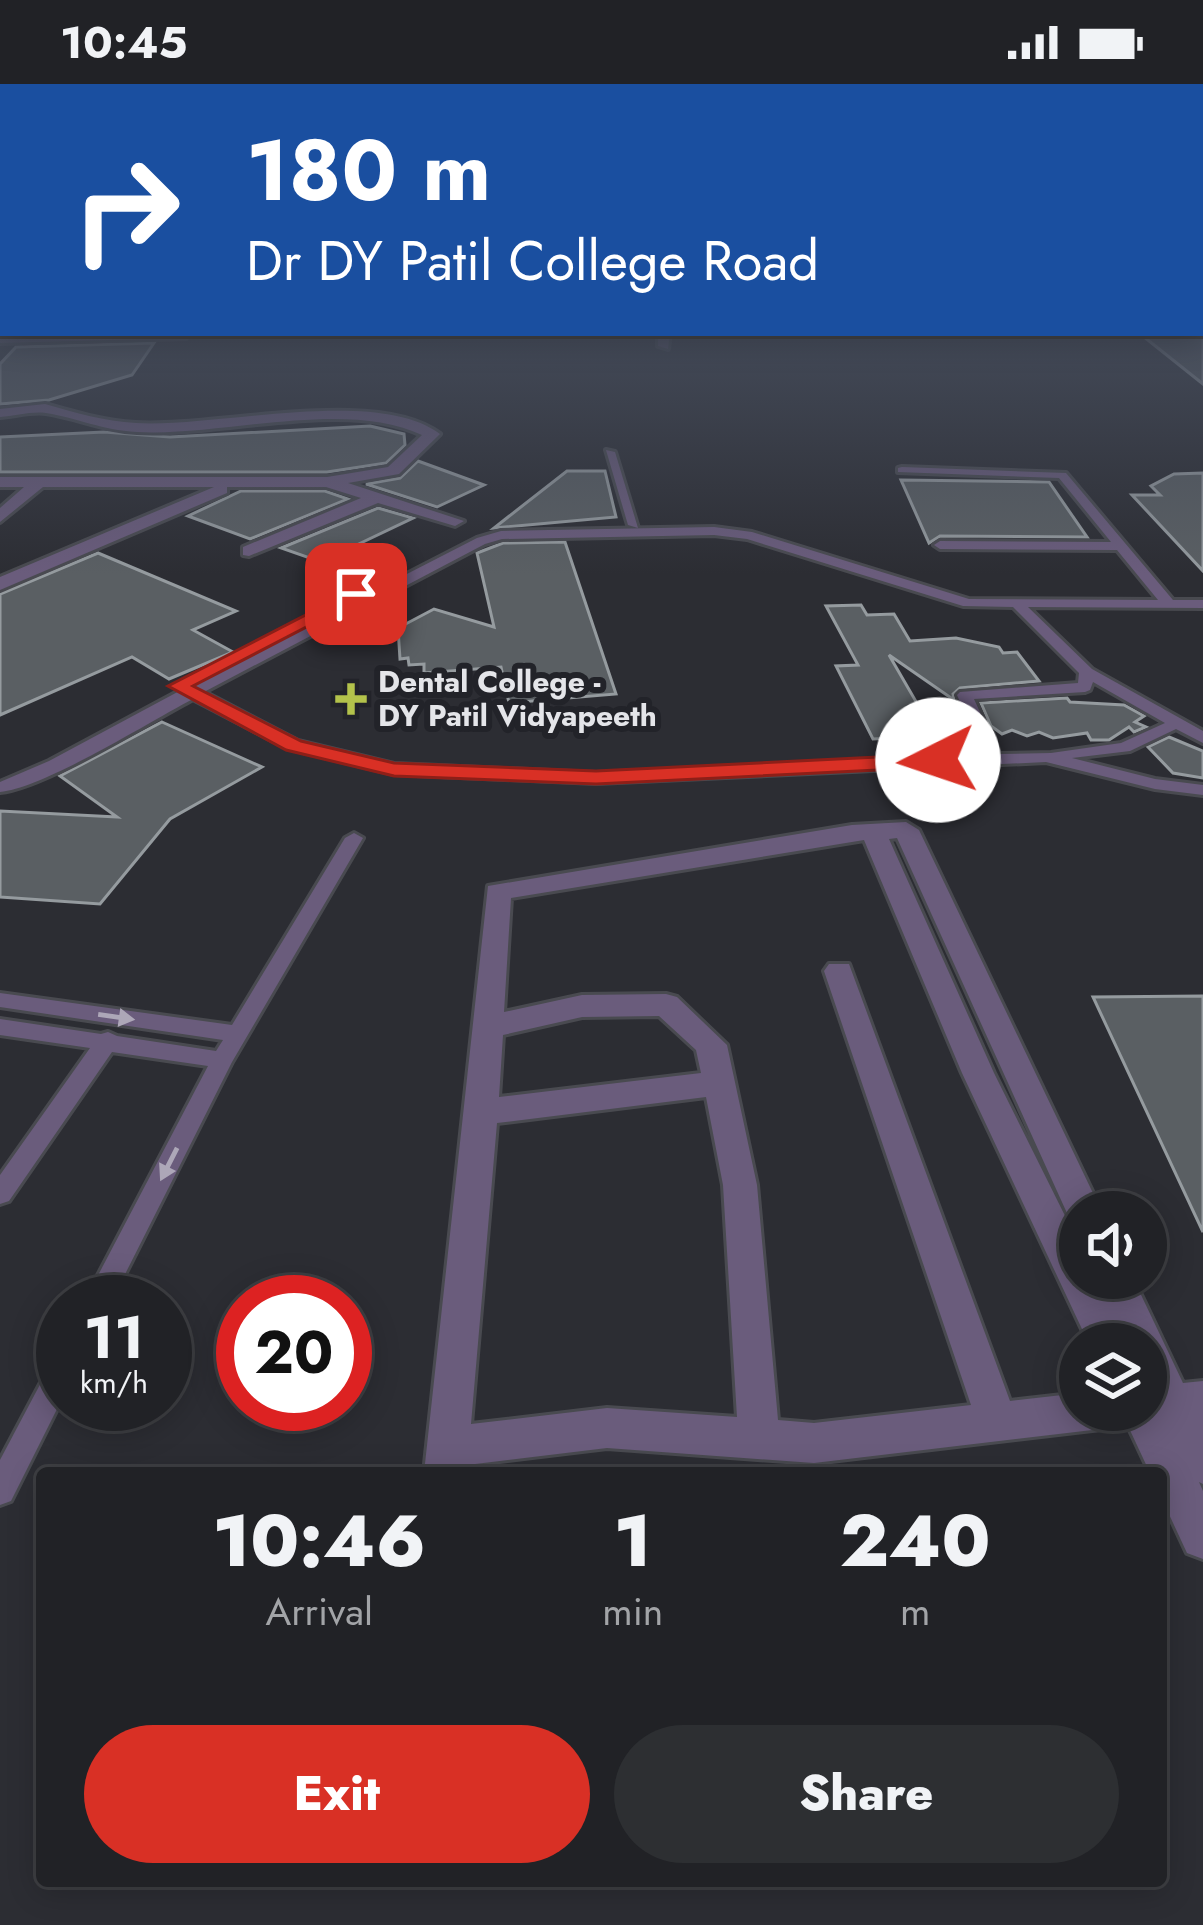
<!DOCTYPE html>
<html lang="en">
<head>
<meta charset="utf-8">
<style>
	:root { --surface:#212226; --page:#2d2f32; --text:#f1f3f6; --muted:#a2a4a7; --line:#3e3f43; --accent:#d93025 }
	body { margin:0; font-family:Jost,sans-serif; background:var(--page); color:var(--text); height:100vh; display:flex; flex-direction:column; font-size:45px; white-space:nowrap }
	* { box-sizing:border-box; margin:0 }
	p { font-size:39px; color:var(--muted) }
	.icon { flex:none; width:66px; height:66px; fill:none; stroke:currentColor; stroke-width:2; stroke-linecap:round; stroke-linejoin:round }
	.map { position:relative; flex:1; overflow:hidden }
	.panel { position:absolute; left:36px; top:1383px; width:1131px; height:420px; display:flex; flex-direction:column; background:var(--surface); border-radius:12px; box-shadow:0 6px 30px #0003,0 0 0 3px var(--line) }
	.panel>* { flex:none }
	.hud { position:absolute; left:0px; top:0px; width:1203px; height:252px; box-shadow:0 6px 30px #0003,0 0 0 3px var(--line); background:#1a4fa0; color:#fff; overflow:hidden }
	.controls { position:absolute; left:1059px; top:1107px; display:grid; gap:24px }
	.controls a { display:grid; place-items:center; width:108px; height:108px; border-radius:50%; background:var(--surface); box-shadow:0 6px 30px #0003,0 0 0 3px var(--line); font-size:60px }
	.speed { position:absolute; left:36px; top:1191px; display:flex; gap:24px; font-size:60px; font-weight:700; text-align:center }
	.speed>* { display:grid; place-content:center; width:156px; height:156px; border-radius:50%; background:var(--surface); box-shadow:0 6px 30px #0003,0 0 0 3px var(--line); line-height:1 }
	.speed small { font-size:30px; font-weight:400 }
	.speed .limit { border:18px solid #d22; background:#fff; color:#111 }
	.pin { position:absolute; display:grid; place-items:center; width:102px; height:102px; color:#fff; margin:-51px; border-radius:24px; box-shadow:0 6px 18px #0006 }
	.me { position:absolute; width:132px; margin:-66px; rotate:266deg; stroke-linejoin:round; filter:drop-shadow(0 0 9px #0008) }
	.turn { display:flex; align-items:center; gap:42px; height:252px; padding:0 48px; font-size:54px }
	.turn .icon { width:156px; height:156px; stroke-width:2.5 }
	.turn b { display:block; font-size:84px; line-height:102px }
	.eta { display:flex; justify-content:space-evenly; align-items:center; height:204px; text-align:center }
	.eta b { font-size:72px; font-weight:800; line-height:84px }
	.cta { display:flex; gap:24px; margin-top:auto; padding:24px 48px }
	.cta a { flex:1; height:138px; border-radius:72px; background:var(--accent); color:#fff; font-size:48px; font-weight:800; line-height:138px; text-align:center }
	.cta a+a { background:var(--page); color:var(--text) }
	.status { display:flex; justify-content:space-between; align-items:center; height:84px; padding:0 60px; background:var(--surface); direction:ltr }
	.status svg { height:33px; fill:currentColor }
	.map>svg:first-child { display:block }
</style>
</head>
<body>
<div class="status"><b>10:45</b><svg viewBox="0 0 49 12"><path d="M0 12V9h3v3zM5 12V6h3v6zM10 12V3h3v9zM15 12V0h3v12zM26 1h20v11H26zM47 4h2v5h-2z"/></svg></div>
<div class="map">
<svg width="1203" height="1841" viewBox="0 0 1203 1841">
	<rect width="100%" height="100%" fill="#2c2d33"/>
	<!-- building -->
	<g fill="#5a5f63" stroke="#959b9f" stroke-width="3">
		<path d="M 1139,249 L 1203,249 L 1203,300 Z"/>
		<path d="M 154,259 L 132,291 L 49,316 L 0,320 L 0,280 L 16,263 Z"/>
		<path d="M 370,342 L 404,350 L 405,361 L 386,379 L 327,388 L 0,388 L 0,353 L 104,348 L 170,353 Z"/>
		<path d="M 418,377 L 484,401 L 437,423 L 366,400 L 400,394 Z"/>
		<path d="M 567,387 L 605,387 L 616,433 L 494,444 Z"/>
		<path d="M 1203,389 L 1203,487 L 1132,411 L 1160,411 L 1151,402 L 1174,390 Z"/>
		<path d="M 901,396 L 1049,398 L 1087,453 L 940,452 L 929,459 Z"/>
		<path d="M 241,407 L 325,407 L 348,415 L 250,455 L 188,432 Z"/>
		<path d="M 378,424 L 413,434 L 321,478 L 281,464 Z"/>
		<path d="M 565,458 L 616,610 L 509,619 L 501,583 L 424,589 L 424,580 L 409,581 L 408,574 L 400,575 L 398,544 L 434,525 L 494,543 L 477,469 L 503,459 Z"/>
		<path d="M 98,469 L 236,527 L 193,546 L 233,568 L 169,595 L 132,573 L 0,631 L 0,510 Z"/>
		<path d="M 861,521 L 867,531 L 894,530 L 910,557 L 956,554 L 999,563 L 1003,569 L 1017,568 L 1039,597 L 960,604 L 953,610 L 954,616 L 889,571 L 936,652 L 873,655 L 836,582 L 858,581 L 826,522 Z"/>
		<path d="M 1067,614 L 1070,618 L 1124,621 L 1144,632 L 1135,638 L 1146,643 L 1134,648 L 1129,643 L 1109,656 L 1091,656 L 1087,649 L 1053,654 L 1039,648 L 1027,652 L 1012,646 L 1002,650 L 991,642 L 981,619 Z"/>
		<path d="M 162,638 L 262,683 L 170,735 L 100,820 L 0,813 L 0,727 L 117,733 L 60,692 Z"/>
		<path d="M 1169,653 L 1203,667 L 1203,694 L 1173,689 L 1148,663 Z"/>
		<path d="M 1203,912 L 1203,1148 L 1093,913 Z"/>
	</g>
	<g fill="none" stroke-linecap="round" stroke-linejoin="round">
		<!-- service casing -->
		<g stroke="#494a50" stroke-width="6">
			<g id="service">
				<path d="M 606,366 L 615,368 L 638,444 L 628,441 Z"/>
				<path d="M 902,383 L 1066,389 L 1173,516 L 1203,516 L 1203,524 L 1028,523 L 1092,585 L 1203,647 L 1203,659 L 1176,645 L 1130,667 L 1072,674 L 1155,695 L 1203,701 L 1203,711 L 1155,705 L 1046,678 L 596,699 L 394,690 L 287,664 L 193,615 C 149,638 44,704 0,708 L 0,698 L 49,677 L 185,604 L 477,454 L 501,447 L 714,443 L 752,448 L 969,515 L 1158,516 L 1117,466 L 940,465 L 934,461 L 940,457 L 1111,458 L 1059,394 L 898,388 L 898,384 ZM 714,451 L 747,455 L 963,522 L 1013,523 L 1079,589 L 1078,599 L 960,608 L 957,611 L 983,671 L 596,689 L 394,680 L 298,657 L 204,608 L 485,460 L 502,455 ZM 1093,598 L 1165,639 L 1121,659 L 1051,669 L 999,670 L 974,615 L 1085,608 L 1090,606 Z"/>
				<path d="M 354,749 L 363,754 L 232,978 L 111,1218 L 84,1218 L 208,982 L 112,968 L 9,1117 L 0,1120 L 0,1091 L 90,964 L 0,951 L 0,935 L 101,950 L 108,948 L 117,952 L 216,967 L 223,956 L 0,923 L 0,909 L 232,941 L 345,754 Z"/>
				<path d="M 63,1272 L 63,1313 L 11,1417 L 0,1421 L 0,1376 L 53,1276 Z"/>
			</g>
		</g>
		<!-- minor casing -->
		<g stroke="#494a50" stroke-width="6">
			<g id="minor">
				<path d="M 658,249 L 670,249 L 668,265 L 658,262 Z"/>
				<path d="M 0,251 L 180,250 L 186,254 L 0,259 Z"/>
				<path d="M 45,320 C 76,329 104,337 136,339 C 214,344 377,302 440,350 L 399,390 L 348,399 L 464,437 L 455,442 L 378,419 L 249,472 L 243,471 L 243,463 L 361,414 L 326,403 L 227,403 L 227,409 L 0,506 L 0,493 L 214,403 L 43,403 L 0,438 L 0,424 L 24,403 L 0,403 L 0,393 L 327,393 L 388,383 L 422,351 C 345,314 221,353 137,348 C 101,346 78,334 46,329 C 32,327 14,332 0,333 L 0,325 Z"/>
				<path d="M 906,738 L 919,746 L 1102,1128 L 1080,1128 L 1080,1141 L 1071,1138 L 897,754 L 889,755 L 994,989 L 1080,1162 L 1080,1194 L 1133,1194 L 1183,1299 L 1203,1297 L 1203,1400 L 1199,1398 L 1203,1407 L 1203,1475 L 1187,1469 L 1161,1413 L 1161,1389 L 1150,1389 L 1121,1327 L 1115,1340 L 1101,1345 L 814,1379 L 607,1364 L 467,1381 L 466,1389 L 424,1389 L 488,802 L 852,741 ZM 864,756 L 962,989 L 1089,1260 L 1146,1260 L 1146,1326 L 1080,1326 L 1080,1309 L 1010,1317 L 849,880 L 829,880 L 824,887 L 971,1321 L 814,1339 L 778,1336 L 757,1101 L 727,961 L 677,913 L 666,910 L 582,911 L 504,928 L 511,814 ZM 659,932 L 696,966 L 701,989 L 499,1013 L 503,951 L 582,933 ZM 706,1013 L 723,1101 L 737,1333 L 607,1324 L 471,1340 L 497,1039 Z"/>
			</g>
		</g>
		<!-- service -->
		<use href="#service" fill="#6a5c7c" fill-rule="evenodd"/>
		<!-- minor -->
		<use href="#minor" fill="#6a5c7c" fill-rule="evenodd"/>
	</g>
	<!-- one-way arrows -->
	<defs><path id="oneway-solid" d="M-6-.8H1V-3.2L6.5 0L1 3.2V.8H-6Z" transform="scale(3)"/></defs>
	<g fill="#ada7b8">
		<use href="#oneway-solid" transform="translate(116 933) rotate(8)"/>
		<use href="#oneway-solid" transform="translate(169 1080) rotate(117)"/>
	</g>
	<!-- sky -->
	<linearGradient id="sky" x2="0" y2="1"><stop stop-color="#18191c"/><stop offset="0.47" stop-color="#454c5b"/><stop offset="1" stop-color="#454c5b" stop-opacity="0"/></linearGradient>
	<rect width="1203" height="490" fill="url(#sky)"/>
	<!-- route -->
	<path fill="#d93025" stroke="#8d1f18" stroke-width="3" d="M 356,505 L 362,506 L 362,514 L 193,602 L 301,657 L 394,679 L 596,687 L 938,670 L 949,676 L 938,683 L 596,700 L 394,692 L 286,666 L 168,602 Z"/>
	<!-- markers -->
	<path fill="#b3c24b" stroke="#222329" stroke-width="4.5" d="M345 597h12v12h12v12h-12v12h-12v-12h-12v-12h12z"/>
	<g text-anchor="middle" stroke-width="12" stroke-linejoin="round" paint-order="stroke">
		<!-- far-poi labels -->
		<g font-size="30" font-weight="bold" fill="#e4e5e9" stroke="#222329" text-anchor="start">
			<text x="378" y="608">Dental College -<tspan x="378" dy="34">DY Patil Vidyapeeth</tspan></text>
		</g>
	</g>
</svg>
<div class="controls">
<a><svg class="icon" aria-label="sound" viewBox="0 0 24 24"><path d="M4 9h4l5-4v14l-5-4H4zM17 9q2 3 0 6"/></svg></a>
<a><svg class="icon" aria-label="layers" viewBox="0 0 24 24"><path d="M12 4l9 5-9 5-9-5zM3 14l9 5 9-5"/></svg></a>
</div>
<div class="speed"><div>11<small>km/h</small></div><div class="limit">20</div></div>
<div class="pin" style="left:356px;top:510px;background:#d93025"><svg class="icon" aria-label="arrive" viewBox="0 0 24 24"><path d="M6 21V4h12l-3 4 3 4H6"/></svg></div>
<svg class="me" style="left:938px;top:676px" viewBox="-20 -20 40 40"><circle r="19" fill="#fff"/><path d="M0-13L10 11 0 6-10 11z" fill="#d93025"/></svg>
<div class="hud">
<div class="turn"><svg class="icon" aria-label="right" viewBox="0 0 24 24"><path d="M7 20v-9h11M14 6l5 5-5 5"/></svg><div><b>180 m</b>Dr DY Patil College Road</div></div>
</div>
<section class="panel">
<div class="eta">
<div><b>10:46</b><p>Arrival</p></div>
<div><b>1</b><p>min</p></div>
<div><b>240</b><p>m</p></div>
</div>
<div class="cta"><a>Exit</a><a>Share</a></div>
</section>
</div>
</body>
</html>
